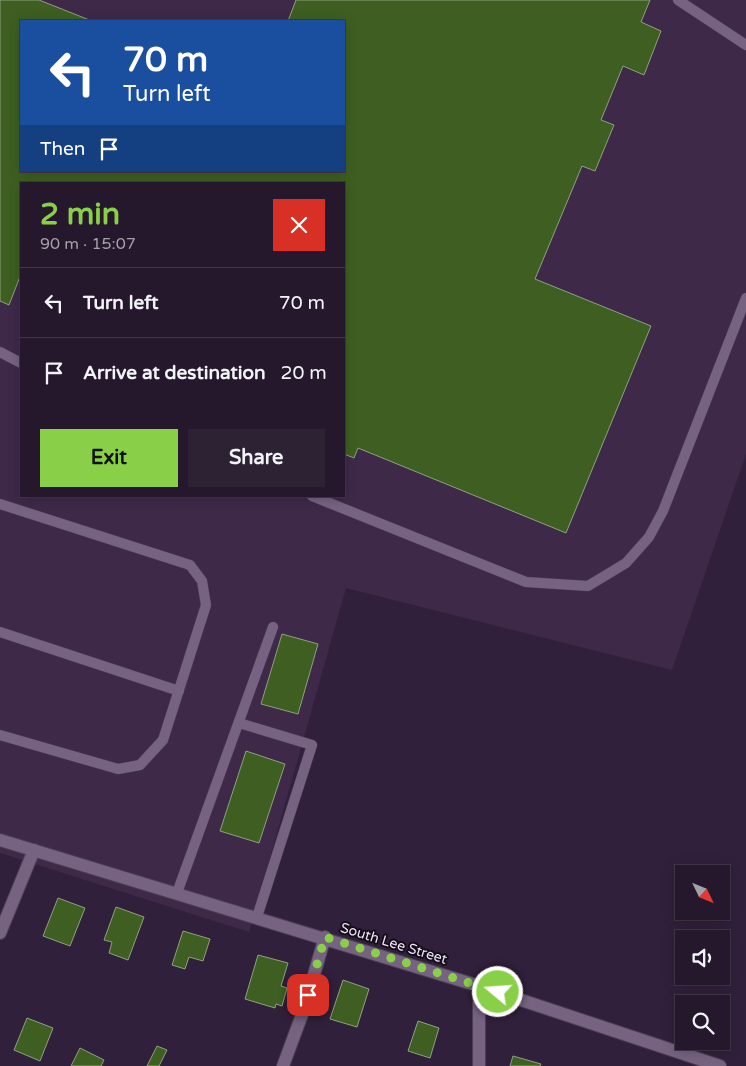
<!DOCTYPE html>
<html lang="en">
<head>
<meta charset="utf-8">
<style>
	:root { --surface:#25182c; --page:#2d2134; --text:#f1f3f6; --muted:#a3a0a9; --line:#423748; --accent:#89cf48 }
	body { margin:0; font-family:"Varela Round",sans-serif; background:var(--page); color:var(--text); height:100vh; display:flex; flex-direction:column; font-size:19px; white-space:nowrap }
	* { box-sizing:border-box; margin:0 }
	p { font-size:16px; color:var(--muted) }
	.icon { flex:none; width:28px; height:28px; fill:none; stroke:currentColor; stroke-width:2; stroke-linecap:round; stroke-linejoin:round }
	.map { position:relative; flex:1; overflow:hidden }
	.drawer { position:absolute; left:20px; top:182px; width:325px; height:315px; display:flex; flex-direction:column; background:var(--surface); border-radius:0px; box-shadow:0 2px 12px #0003,0 0 0 1px var(--line) }
	.drawer>* { flex:none }
	.guide { position:absolute; left:20px; top:20px; width:325px; height:152px; border-radius:0px; box-shadow:0 2px 12px #0003,0 0 0 1px var(--line); background:#1a4fa0; color:#fff; overflow:hidden }
	.needle { width:32px; rotate:133deg }
	.fabs { position:absolute; left:675px; top:865px; display:grid; gap:10px }
	.fabs a { display:grid; place-items:center; width:55px; height:55px; border-radius:0px; background:var(--surface); box-shadow:0 2px 12px #0003,0 0 0 1px var(--line); font-size:25px }
	.pin { position:absolute; display:grid; place-items:center; width:42px; height:42px; color:#fff; margin:-21px; border-radius:10px; box-shadow:0 2px 8px #0006 }
	.me { position:absolute; width:55px; margin:-28px; rotate:288deg; stroke-linejoin:round; filter:drop-shadow(0 0 4px #0008) }
	.turn { display:flex; align-items:center; gap:18px; height:105px; padding:0 20px; font-size:22px }
	.turn .icon { width:65px; height:65px; stroke-width:2.5 }
	.turn b { display:block; font-size:35px; line-height:42px }
	.then { display:flex; align-items:center; height:48px; padding:0 20px; background:#0003; gap:10px; font-size:19px }
	.round { display:grid; place-items:center; flex:none; width:52px; height:52px; border-radius:0px; background:var(--page) }
	.overview { display:flex; align-items:center; justify-content:space-between; height:85px; padding:0 20px }
	h1 { font-size:30px; font-weight:700; line-height:38px; color:var(--accent) }
	.button { display:flex; gap:10px; margin-top:auto; padding:10px 20px }
	.button a { flex:1; height:58px; border-radius:0px; background:var(--accent); color:#111; font-size:20px; font-weight:700; line-height:58px; text-align:center }
	.button a+a { background:var(--page); color:var(--text) }
	ul { padding:0; list-style:none }
	li { display:flex; align-items:center; gap:15px; height:70px; padding:0 20px; border-top:1px solid var(--line) }
	li div { flex:1 }
	li b { display:block; font-size:19px }
	li em { font-style:normal }
	.map>svg:first-child { display:block }
</style>
</head>
<body>
<div class="map">
<svg width="746" height="1066" viewBox="0 0 746 1066">
	<rect width="100%" height="100%" fill="#31203b"/>
	<!-- built -->
	<path fill="#3e2949" fill-rule="evenodd" d="M 0,0 L 746,0 L 746,454 L 672,670 L 346,588 L 249,932 L 0,853 ZM 21,21 L 344,21 L 344,171 L 21,171 ZM 21,184 L 344,184 L 344,496 L 21,496 Z"/>
	<!-- building -->
	<g fill="#3e5f21" stroke="#8ea180">
		<path d="M 0,0 L 39,0 L 92,21 L 21,21 L 21,171 L 344,171 L 344,21 L 288,21 L 296,0 L 650,0 L 641,22 L 661,31 L 644,75 L 623,66 L 601,120 L 614,125 L 595,171 L 582,166 L 535,279 L 651,326 L 566,533 L 358,448 L 354,458 L 344,454 L 344,184 L 21,184 L 21,274 L 9,305 L 0,301 Z"/>
		<path d="M 282,634 L 318,644 L 298,714 L 261,704 Z"/>
		<path d="M 246,751 L 285,764 L 259,843 L 220,831 Z"/>
		<path d="M 58,898 L 85,908 L 70,946 L 43,936 Z"/>
		<path d="M 116,907 L 144,917 L 128,960 L 109,953 L 112,942 L 104,940 Z"/>
		<path d="M 183,931 L 210,939 L 203,961 L 189,957 L 185,969 L 172,965 Z"/>
		<path d="M 258,955 L 288,963 L 281,986 L 287,988 L 282,1006 L 276,1004 L 275,1008 L 245,999 Z"/>
		<path d="M 343,980 L 369,989 L 357,1027 L 330,1019 Z"/>
		<path d="M 27,1018 L 53,1028 L 40,1061 L 14,1050 Z"/>
		<path d="M 418,1021 L 439,1028 L 430,1058 L 408,1051 Z"/>
		<path d="M 157,1046 L 167,1050 L 159,1066 L 147,1066 Z"/>
		<path d="M 80,1048 L 104,1060 L 101,1066 L 71,1066 Z"/>
		<path d="M 513,1056 L 541,1064 L 540,1066 L 510,1066 Z"/>
	</g>
	<g fill="none" stroke-linecap="round" stroke-linejoin="round">
		<!-- service casing -->
		<g stroke="#4c3e55" stroke-width="11">
			<g id="service">
				<path d="M 678,0 L 746,45"/>
				<path d="M 0,352 L 21,363"/>
				<path d="M 312,496 L 526,582 L 588,586 L 626,563 L 649,537 L 663,511 L 746,298"/>
				<path d="M 0,504 L 190,565 L 202,581 L 206,605 L 163,740 L 140,765 L 118,769 L 0,735"/>
				<path d="M 0,632 L 179,691"/>
				<path d="M 239,723 L 312,745 L 257,917"/>
				<path d="M 177,893 L 273,627"/>
			</g>
		</g>
		<!-- minor casing -->
		<g stroke="#4c3e55" stroke-width="14">
			<g id="minor">
				<path d="M 0,933 L 34,850"/>
				<path d="M 283,1066 L 303,1012 L 325,937"/>
				<path d="M 479,1066 L 479,986"/>
			</g>
		</g>
		<!-- tertiary casing -->
		<g stroke="#4c3e55" stroke-width="14">
			<path id="tertiary" d="M 0,840 L 479,986 L 720,1066"/>
		</g>
		<!-- service -->
		<use href="#service" stroke="#766382" stroke-width="10"/>
		<!-- minor -->
		<use href="#minor" stroke="#766382" stroke-width="12"/>
		<!-- tertiary -->
		<use href="#tertiary" stroke="#766382" stroke-width="12"/>
	</g>
	<g fill="none" stroke-linecap="round" stroke-linejoin="round">
		<!-- route -->
		<path stroke="#89cf48" stroke-width="9" stroke-dasharray="0 16.2" d="M 308,995 L 325,937 L 498,992"/>
	</g>
	<g text-anchor="middle" stroke-width="4" stroke-linejoin="round" paint-order="stroke">
		<!-- street labels -->
		<g font-size="14" fill="#eee4f5" stroke="#150e1a">
			<text transform="translate(394 943) rotate(17)" y="5">South Lee Street</text>
		</g>
	</g>
</svg>
<div class="fabs">
<a><svg class="needle" viewBox="-14 -14 28 28"><path d="M0-13l5 13h-10z" fill="#e53935"/><path d="M0 13l5-13h-10z" fill="#a3a0a9"/></svg></a>
<a><svg class="icon" aria-label="sound" viewBox="0 0 24 24"><path d="M4 9h4l5-4v14l-5-4H4zM17 9q2 3 0 6"/></svg></a>
<a><svg class="icon" aria-label="search" viewBox="0 0 24 24"><circle cx="10" cy="10" r="6"/><path d="M15 15l6 6"/></svg></a>
</div>
<div class="pin" style="left:308px;top:995px;background:#d93025"><svg class="icon" aria-label="arrive" viewBox="0 0 24 24"><path d="M6 21V4h12l-3 4 3 4H6"/></svg></div>
<svg class="me" style="left:498px;top:992px" viewBox="-20 -20 40 40"><circle r="17" fill="#89cf48" stroke="#fff" stroke-width="3"/><path d="M0-11L8 9 0 5-8 9z" fill="#fff"/></svg>
<div class="guide">
<div class="turn"><svg class="icon" aria-label="left" viewBox="0 0 24 24"><path d="M17 20v-9H6M10 6l-5 5 5 5"/></svg><div><b>70 m</b>Turn left</div></div>
<div class="then">Then<svg class="icon" aria-label="arrive" viewBox="0 0 24 24"><path d="M6 21V4h12l-3 4 3 4H6"/></svg></div>
</div>
<section class="drawer">
<div class="overview"><div><h1>2 min</h1><p>90 m · 15:07</p></div><a class="round" style="background:#d93025;color:#fff"><svg class="icon" aria-label="close" viewBox="0 0 24 24"><path d="M6 6l12 12M18 6L6 18"/></svg></a></div>
<ul>
<li><svg class="icon" aria-label="left" viewBox="0 0 24 24"><path d="M17 20v-9H6M10 6l-5 5 5 5"/></svg><div><b>Turn left</b></div><em>70 m</em></li>
<li><svg class="icon" aria-label="arrive" viewBox="0 0 24 24"><path d="M6 21V4h12l-3 4 3 4H6"/></svg><div><b>Arrive at destination</b></div><em>20 m</em></li>
</ul>
<div class="button"><a>Exit</a><a>Share</a></div>
</section>
</div>
</body>
</html>
